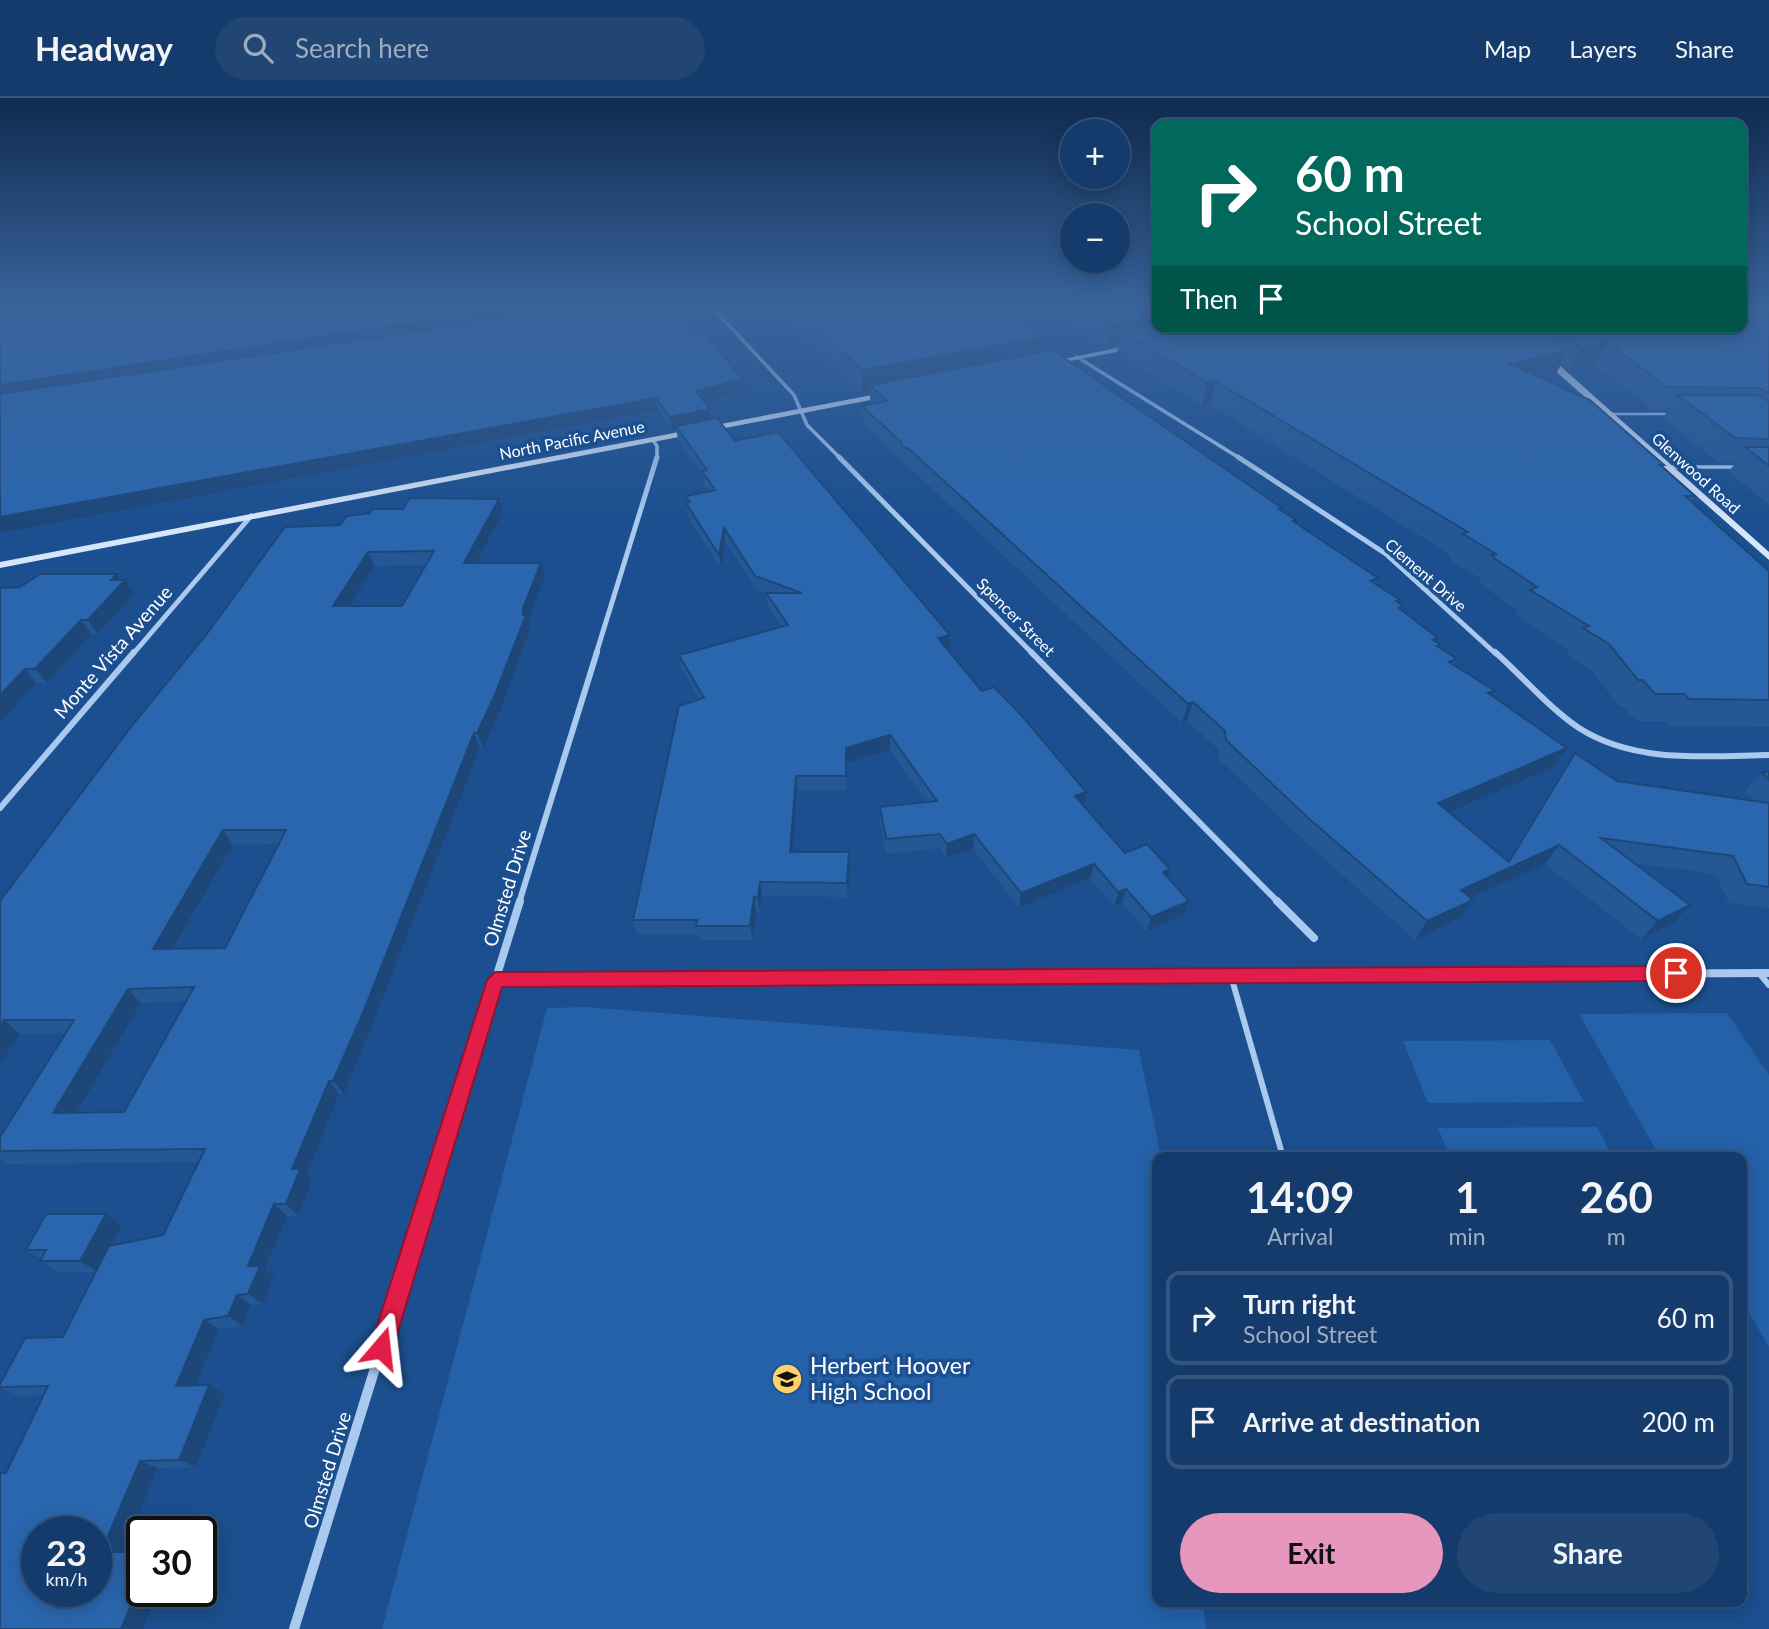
<!DOCTYPE html>
<html lang="en">
<head>
<meta charset="utf-8">
<style>
	:root { --surface:#143b6b; --page:#214673; --text:#f1f3f6; --muted:#9dadc1; --line:#33557e; --accent:#e797bd }
	body { margin:0; font-family:Lato,sans-serif; background:var(--page); color:var(--text); height:100vh; display:flex; flex-direction:column; font-size:26px; white-space:nowrap }
	* { box-sizing:border-box; margin:0 }
	p { font-size:23px; color:var(--muted) }
	.icon { flex:none; width:38px; height:38px; fill:none; stroke:currentColor; stroke-width:2; stroke-linecap:round; stroke-linejoin:round }
	.map { position:relative; flex:1; overflow:hidden }
	.sheet { position:absolute; left:1152px; top:1054px; width:595px; height:455px; display:flex; flex-direction:column; background:var(--surface); border-radius:14px; box-shadow:0 4px 18px #0003,0 0 0 2px var(--line) }
	.sheet>* { flex:none }
	.guide { position:absolute; left:1152px; top:21px; width:595px; height:214px; border-radius:14px; box-shadow:0 4px 18px #0003,0 0 0 2px var(--line); background:#00695c; color:#fff; overflow:hidden }
	.fabs { position:absolute; left:1060px; top:21px; display:grid; gap:14px }
	.fabs a { display:grid; place-items:center; width:70px; height:70px; border-radius:50%; background:var(--surface); box-shadow:0 4px 18px #0003,0 0 0 2px var(--line); font-size:35px }
	.speed { position:absolute; left:21px; top:1418px; display:flex; gap:14px; font-size:35px; font-weight:700; text-align:center }
	.speed>* { display:grid; place-content:center; width:91px; height:91px; border-radius:50%; background:var(--surface); box-shadow:0 4px 18px #0003,0 0 0 2px var(--line); line-height:1 }
	.speed small { font-size:18px; font-weight:400 }
	.speed .limit { border:4px solid #111; border-radius:10px; background:#fff; color:#111 }
	.pin { position:absolute; display:grid; place-items:center; width:60px; height:60px; color:#fff; margin:-30px; border:4px solid #fff; border-radius:50%; box-shadow:0 2px 7px #0007 }
	.me { position:absolute; width:77px; margin:-38px; rotate:17deg; stroke-linejoin:round; filter:drop-shadow(0 0 5px #0008) }
	.turn { display:flex; align-items:center; gap:24px; height:147px; padding:0 28px; font-size:32px }
	.turn .icon { width:91px; height:91px; stroke-width:2.5 }
	.turn b { display:block; font-size:49px; line-height:60px }
	.then { display:flex; align-items:center; height:66px; padding:0 28px; background:#0003; gap:14px; font-size:26px }
	.eta { display:flex; justify-content:space-evenly; align-items:center; height:119px; text-align:center }
	.eta b { font-size:42px; font-weight:700; line-height:49px }
	.button { display:flex; gap:14px; margin-top:auto; padding:14px 28px }
	.button a { flex:1; height:80px; border-radius:42px; background:var(--accent); color:#111; font-size:28px; font-weight:700; line-height:80px; text-align:center }
	.button a+a { background:var(--page); color:var(--text) }
	ul { padding:0; list-style:none }
	li { display:flex; align-items:center; gap:21px; height:94px; margin:0 14px 10px; padding:0 14px; border:4px solid var(--line); border-radius:14px }
	li div { flex:1 }
	li b { display:block; font-size:26px }
	li em { font-style:normal }
	header { display:flex; align-items:center; gap:42px; box-sizing:border-box; height:98px; padding:0 35px; background:var(--surface); border-bottom:2px solid var(--line) }
	header strong { font-size:33px }
	nav { display:flex; gap:38px; margin-inline-start:auto; font-size:24px }
	.search { width:490px; height:63px; background:var(--page); display:flex; align-items:center; gap:18px; box-sizing:border-box; padding:0 24px; border-radius:38px; color:var(--muted); font-size:26px }
	.map>svg:first-child { display:block }
</style>
</head>
<body>
<header>
<strong>Headway</strong>
<div class="search"><svg class="icon" aria-label="search" viewBox="0 0 24 24"><circle cx="10" cy="10" r="6"/><path d="M15 15l6 6"/></svg>Search here</div>
<nav><a>Map</a><a>Layers</a><a>Share</a></nav>
</header>
<div class="map">
<svg width="1769" height="1531" viewBox="0 0 1769 1531">
	<rect width="100%" height="100%" fill="#1b4f8f"/>
	<!-- green -->
	<g fill="#2461a8">
		<path d="M 585,909 L 1139,952 L 1161,1059 L 1157,1059 L 1157,1503 L 1203,1503 L 1206,1531 L 382,1531 L 547,910 Z"/>
		<path d="M 1727,915 L 1769,977 L 1769,1249 L 1741,1201 L 1741,1059 L 1660,1059 L 1579,916 Z"/>
		<path d="M 1550,942 L 1584,1004 L 1428,1005 L 1403,943 Z"/>
		<path d="M 1597,1029 L 1613,1059 L 1450,1059 L 1438,1030 Z"/>
	</g>
	<g fill="none" stroke-linecap="round" stroke-linejoin="round">
		<!-- lane-far2 -->
		<path stroke="#a9c9ee" stroke-width="2.5" d="M 1608,316 L 1672,316"/>
		<!-- lane-far1 -->
		<path stroke="#a9c9ee" stroke-width="3.5" d="M 1668,369 L 1739,369"/>
		<!-- lane -->
		<g stroke="#a9c9ee" stroke-width="6">
			<path d="M 1759,875 L 1769,887"/>
			<path d="M 1231,878 L 1283,1059"/>
		</g>
		<!-- street-far4 -->
		<g stroke="#a9c9ee" stroke-width="3.5">
			<path d="M 711,208 L 794,297 L 807,327 L 841,361"/>
			<path d="M 1077,259 L 1241,361"/>
			<path d="M 652,341 L 657,348 L 657,361"/>
		</g>
		<!-- street-far3 -->
		<g stroke="#a9c9ee" stroke-width="5">
			<path d="M 839,359 L 1033,556"/>
			<path d="M 1238,359 L 1386,456 L 1496,556"/>
			<path d="M 133,556 L 251,418"/>
			<path d="M 596,556 L 657,359"/>
		</g>
		<!-- street-far2 -->
		<g stroke="#a9c9ee" stroke-width="6">
			<path d="M 1031,554 L 1279,805"/>
			<path d="M 1495,554 C 1521,577 1550,611 1579,630 C 1635,666 1706,658 1769,657"/>
			<path d="M 0,710 L 134,554"/>
			<path d="M 519,805 L 597,554"/>
		</g>
		<!-- street-far1 -->
		<g stroke="#a9c9ee" stroke-width="8">
			<path d="M 1277,803 L 1314,840"/>
			<path d="M 495,882 L 1769,875"/>
			<path d="M 420,1124 L 520,803"/>
		</g>
		<!-- street -->
		<path stroke="#a9c9ee" stroke-width="10" d="M 294,1531 L 421,1122"/>
		<!-- secondary -->
		<g fill="#d6e6fa" fill-rule="evenodd">
			<path d="M 1135,246 L 1139,248 L 1138,250 L 1049,267 L 1045,265 Z"/>
			<path d="M 1543,258 L 1549,258 L 1769,454 L 1769,462 L 1543,262 Z"/>
			<path d="M 888,294 L 892,296 L 891,298 L 0,470 L 0,464 Z"/>
		</g>
	</g>
	<!-- wall -->
	<g fill="#245895" fill-rule="evenodd">
		<path d="M 0,208 L 697,237 L 743,281 L 745,294 L 704,304 L 712,321 L 950,537 L 949,551 L 948,552 L 982,593 L 1083,707 L 1125,755 L 1170,771 L 1168,779 L 1184,817 L 1147,833 L 1122,805 L 1114,808 L 1090,780 L 1019,810 L 973,751 L 946,760 L 940,750 L 886,756 L 880,723 L 880,709 L 927,704 L 890,652 L 847,665 L 846,692 L 797,692 L 793,754 L 850,769 L 848,799 L 762,798 L 760,814 L 756,814 L 753,842 L 699,842 L 698,836 L 637,836 L 633,822 L 699,601 L 682,571 L 679,557 L 781,529 L 768,509 L 766,496 L 757,492 L 725,444 L 721,471 L 688,419 L 686,398 L 708,393 L 704,387 L 703,377 L 678,341 L 676,331 L 672,332 L 658,312 L 0,435 Z"/>
		<path d="M 772,208 L 1026,208 L 1018,221 L 1044,239 L 1042,254 L 1282,410 L 1281,413 L 1296,422 L 1295,425 L 1378,480 L 1375,486 L 1398,505 L 1401,512 L 1436,544 L 1439,549 L 1457,561 L 1454,567 L 1492,598 L 1554,669 L 1449,715 L 1508,764 L 1562,674 L 1575,655 L 1617,683 L 1754,703 L 1745,693 L 1762,674 L 1769,674 L 1769,810 L 1729,805 L 1715,776 L 1635,765 L 1673,825 L 1641,841 L 1545,766 L 1470,800 L 1460,820 L 1415,842 L 1297,736 L 1219,661 L 1219,652 L 1187,623 L 1182,625 L 908,368 L 902,366 L 902,362 L 863,325 L 862,308 L 873,306 L 870,303 L 870,294 L 862,295 Z"/>
		<path d="M 1044,208 L 1157,208 L 1157,229 L 1741,229 L 1769,208 L 1769,407 L 1729,374 L 1735,365 L 1719,365 L 1663,320 L 1668,312 L 1653,312 L 1595,266 L 1569,273 L 1561,266 L 1556,276 L 1540,280 L 1664,367 L 1663,369 L 1695,398 L 1691,404 L 1769,473 L 1769,629 L 1669,628 L 1665,623 L 1636,623 L 1624,609 L 1619,609 L 1592,572 L 1567,556 L 1569,553 L 1516,518 L 1518,513 L 1481,486 L 1479,483 L 1481,481 L 1450,462 L 1452,458 L 1210,307 L 1202,308 L 1117,255 L 1119,246 L 1107,248 Z"/>
		<path d="M 503,414 L 476,465 L 541,465 L 545,479 L 528,524 L 530,531 L 500,613 L 483,650 L 480,650 L 371,931 L 344,996 L 339,996 L 307,1077 L 312,1083 L 298,1118 L 287,1118 L 265,1171 L 274,1178 L 263,1206 L 251,1207 L 243,1228 L 219,1231 L 196,1287 L 209,1287 L 225,1296 L 196,1369 L 158,1370 L 123,1454 L 142,1493 L 158,1493 L 143,1531 L 6,1375 L 44,1297 L 19,1298 L 0,1290 L 0,1286 L 63,1239 L 96,1174 L 58,1174 L 40,1163 L 41,1161 L 26,1152 L 122,1128 L 112,1148 L 163,1137 L 199,1064 L 9,1066 L 0,1060 L 0,1053 L 66,935 L 20,936 L 0,966 L 0,803 L 340,427 ZM 426,467 L 402,508 L 349,508 L 374,468 ZM 279,746 L 225,850 L 174,851 L 233,747 ZM 186,903 L 124,1014 L 77,1015 L 141,905 Z"/>
		<path d="M 121,482 L 134,496 L 98,536 L 91,536 L 47,585 L 36,585 L 0,625 L 20,489 Z"/>
	</g>
	<!-- shaded-wall -->
	<g fill="#1d4779">
		<path d="M 526,208 L 605,208 L 0,301 L 0,287 Z"/>
		<path d="M 1014,208 L 1026,208 L 1007,237 L 1009,215 Z"/>
		<path d="M 1157,218 L 1157,229 L 1121,233 L 1119,246 L 1107,248 L 1111,226 Z"/>
		<path d="M 1044,239 L 1042,261 L 870,287 L 870,294 L 862,295 L 862,272 Z"/>
		<path d="M 1607,244 L 1595,266 L 1569,273 L 1580,250 Z"/>
		<path d="M 1567,253 L 1556,276 L 1500,289 L 1510,266 Z"/>
		<path d="M 743,281 L 745,294 L 697,305 L 696,293 Z"/>
		<path d="M 1215,283 L 1210,307 L 1202,308 L 1208,285 Z"/>
		<path d="M 656,300 L 658,312 L 0,435 L 0,419 Z"/>
		<path d="M 710,311 L 712,324 L 676,328 L 676,331 L 672,332 L 670,319 Z"/>
		<path d="M 499,401 L 503,414 L 469,479 L 464,465 Z"/>
		<path d="M 724,430 L 725,444 L 721,471 L 719,457 Z"/>
		<path d="M 368,454 L 374,468 L 340,523 L 333,508 Z"/>
		<path d="M 541,465 L 545,479 L 528,524 L 530,531 L 500,613 L 483,650 L 477,635 L 523,517 L 523,510 Z"/>
		<path d="M 117,476 L 123,485 L 125,482 L 134,496 L 98,536 L 88,522 L 111,482 Z"/>
		<path d="M 81,522 L 91,536 L 47,585 L 35,571 Z"/>
		<path d="M 950,537 L 949,551 L 937,555 L 938,540 Z"/>
		<path d="M 25,571 L 36,585 L 0,625 L 0,597 Z"/>
		<path d="M 1193,604 L 1187,623 L 1182,625 L 1188,606 Z"/>
		<path d="M 474,635 L 480,650 L 371,931 L 344,996 L 333,983 Z"/>
		<path d="M 890,637 L 890,652 L 847,665 L 846,692 L 846,650 Z"/>
		<path d="M 1567,650 L 1554,669 L 1427,724 L 1438,705 Z"/>
		<path d="M 796,678 L 797,692 L 792,768 L 790,754 Z"/>
		<path d="M 1086,694 L 1083,708 L 1075,698 Z"/>
		<path d="M 223,732 L 233,747 L 165,865 L 153,851 Z"/>
		<path d="M 974,736 L 973,751 L 946,760 L 947,746 Z"/>
		<path d="M 1559,747 L 1545,766 L 1448,810 L 1461,792 Z"/>
		<path d="M 849,754 L 850,769 L 848,799 L 847,785 Z"/>
		<path d="M 1094,766 L 1090,780 L 1019,810 L 1021,795 Z"/>
		<path d="M 1170,771 L 1166,786 L 1163,774 Z"/>
		<path d="M 760,784 L 762,798 L 760,814 L 758,800 Z"/>
		<path d="M 1126,791 L 1122,805 L 1114,808 L 1118,794 Z"/>
		<path d="M 754,799 L 756,814 L 753,842 L 750,828 Z"/>
		<path d="M 1473,802 L 1460,820 L 1415,842 L 1427,823 Z"/>
		<path d="M 1189,803 L 1184,817 L 1147,833 L 1151,819 Z"/>
		<path d="M 1690,807 L 1673,825 L 1641,841 L 1658,823 Z"/>
		<path d="M 128,891 L 141,905 L 69,1028 L 53,1015 Z"/>
		<path d="M 4,922 L 20,936 L 0,966 L 0,928 Z"/>
		<path d="M 329,983 L 339,996 L 307,1077 L 312,1083 L 298,1118 L 286,1106 L 292,1071 Z"/>
		<path d="M 274,1106 L 287,1118 L 265,1171 L 274,1178 L 263,1206 L 248,1196 L 248,1168 Z"/>
		<path d="M 106,1116 L 122,1128 L 98,1174 L 80,1163 Z"/>
		<path d="M 237,1197 L 251,1207 L 243,1228 L 228,1218 Z"/>
		<path d="M 204,1222 L 219,1231 L 192,1297 L 176,1288 Z"/>
		<path d="M 209,1287 L 225,1296 L 196,1369 L 179,1362 Z"/>
		<path d="M 140,1363 L 158,1370 L 121,1459 L 101,1454 Z"/>
		<path d="M 142,1480 L 142,1493 L 158,1493 L 143,1531 L 121,1531 Z"/>
	</g>
	<!-- building -->
	<g fill="#2a66ad" stroke="#1d4779" stroke-width="2" fill-rule="evenodd">
		<path d="M 0,208 L 526,208 L 0,287 Z"/>
		<path d="M 584,208 L 672,208 L 697,237 L 704,236 L 743,281 L 696,293 L 710,311 L 670,319 L 656,300 L 0,419 L 0,296 Z"/>
		<path d="M 793,208 L 1014,208 L 1009,215 L 1044,239 L 862,272 Z"/>
		<path d="M 1081,208 L 1157,208 L 1157,218 L 1111,226 Z"/>
		<path d="M 1741,208 L 1769,208 L 1769,295 L 1758,290 L 1667,289 L 1607,244 L 1580,250 L 1556,229 L 1741,229 Z"/>
		<path d="M 1157,226 L 1157,229 L 1539,229 L 1567,253 L 1510,266 L 1590,302 L 1664,367 L 1660,367 L 1695,398 L 1685,398 L 1769,473 L 1769,602 L 1689,601 L 1685,596 L 1655,596 L 1643,582 L 1638,582 L 1609,546 L 1583,530 L 1589,528 L 1530,492 L 1537,489 L 1494,460 L 1492,457 L 1496,456 L 1463,436 L 1468,434 L 1215,283 L 1208,285 L 1121,233 Z"/>
		<path d="M 1053,252 L 1282,410 L 1279,411 L 1296,422 L 1293,423 L 1378,480 L 1371,483 L 1400,502 L 1396,503 L 1403,508 L 1399,510 L 1438,540 L 1433,542 L 1440,546 L 1437,548 L 1457,561 L 1449,564 L 1495,593 L 1488,595 L 1567,650 L 1438,705 L 1509,764 L 1575,655 L 1617,683 L 1769,705 L 1769,789 L 1747,786 L 1733,758 L 1601,740 L 1690,807 L 1658,823 L 1559,747 L 1461,792 L 1473,802 L 1427,823 L 1306,718 L 1226,642 L 1225,633 L 1193,604 L 1188,606 L 909,351 L 902,349 L 902,345 L 862,308 L 887,303 L 870,287 Z"/>
		<path d="M 1677,297 L 1757,297 L 1769,303 L 1769,341 L 1735,340 Z"/>
		<path d="M 717,320 L 735,343 L 778,334 L 950,537 L 938,540 L 982,593 L 994,589 L 1023,619 L 1086,694 L 1075,698 L 1125,755 L 1147,746 L 1170,771 L 1163,774 L 1189,803 L 1151,819 L 1126,791 L 1118,794 L 1094,766 L 1021,795 L 974,736 L 947,746 L 940,736 L 886,741 L 880,709 L 937,703 L 890,637 L 846,650 L 846,678 L 796,678 L 790,754 L 849,754 L 847,785 L 760,784 L 758,800 L 754,799 L 750,828 L 696,828 L 697,822 L 633,822 L 679,608 L 704,600 L 679,557 L 788,527 L 766,495 L 802,495 L 755,478 L 724,430 L 719,457 L 686,405 L 690,404 L 686,398 L 715,392 L 702,373 L 707,372 L 676,328 Z"/>
		<path d="M 1745,349 L 1769,349 L 1769,368 Z"/>
		<path d="M 410,400 L 499,401 L 464,465 L 541,465 L 523,510 L 523,517 L 526,517 L 494,599 L 477,635 L 474,635 L 362,917 L 333,983 L 329,983 L 292,1071 L 300,1071 L 286,1106 L 274,1106 L 248,1168 L 260,1168 L 248,1196 L 237,1197 L 228,1218 L 204,1222 L 176,1288 L 209,1287 L 179,1362 L 140,1363 L 101,1454 L 142,1454 L 142,1480 L 121,1531 L 0,1531 L 0,1375 L 6,1375 L 48,1288 L 0,1289 L 0,1286 L 25,1240 L 63,1239 L 109,1148 L 163,1137 L 205,1051 L 0,1053 L 0,1039 L 74,922 L 4,922 L 0,928 L 0,803 L 134,625 L 206,537 L 285,429 L 340,427 L 347,418 L 370,415 L 372,411 L 403,411 ZM 434,453 L 402,508 L 333,508 L 368,454 ZM 223,732 L 286,732 L 225,850 L 153,851 ZM 194,889 L 124,1014 L 53,1015 L 128,891 ZM 37,1433 L 96,1433 L 96,1493 L 37,1493 Z"/>
		<path d="M 40,476 L 117,476 L 111,482 L 125,482 L 88,522 L 81,522 L 35,571 L 25,571 L 0,597 L 0,490 L 20,489 Z"/>
		<path d="M 1762,674 L 1769,674 L 1769,682 Z"/>
		<path d="M 46,1116 L 106,1116 L 80,1163 L 40,1163 L 46,1152 L 26,1152 Z"/>
	</g>
	<!-- sky -->
	<linearGradient id="sky" x2="0" y2="1"><stop stop-color="#0f2b4f"/><stop offset="0.49" stop-color="#39639b"/><stop offset="1" stop-color="#39639b" stop-opacity="0"/></linearGradient>
	<rect width="1769" height="423" fill="url(#sky)"/>
	<!-- route -->
	<path fill="#e11d48" stroke="#92132f" stroke-width="2" d="M 1676,868 L 1685,875 L 1676,883 L 502,889 L 393,1250 L 389,1258 L 381,1262 L 373,1258 L 370,1250 L 487,882 L 495,874 Z"/>
	<!-- icons -->
	<defs>
		<g id="school-disc" transform="scale(1.575)"><circle r="9.5" fill="#ffd166" stroke="#1b4f8f"/><path d="M0-5L7-2L0 1L-7-2ZM-4 1L0 2.5L4 1V4Q0 6-4 4Z" fill="#111"/></g>
	</defs>
	<g fill-rule="evenodd">
		<use href="#school-disc" x="787" y="1281"/>
	</g>
	<g text-anchor="middle" stroke-width="7" stroke-linejoin="round" paint-order="stroke">
		<!-- far-street labels -->
		<g font-size="16" fill="#fff" stroke="#1b4f8f">
			<text transform="translate(572 342) rotate(-11)" y="6">North Pacific Avenue</text>
			<text transform="translate(1696 375) rotate(42)" y="6">Glenwood Road</text>
			<text transform="translate(1426 477) rotate(41)" y="6">Clement Drive</text>
			<text transform="translate(1016 519) rotate(45)" y="6">Spencer Street</text>
		</g>
		<!-- street labels -->
		<g font-size="19" fill="#fff" stroke="#1b4f8f">
			<text transform="translate(113 554) rotate(-49)" y="7">Monte Vista Avenue</text>
			<text transform="translate(507 790) rotate(-73)" y="7">Olmsted Drive</text>
			<text transform="translate(327 1372) rotate(-73)" y="7">Olmsted Drive</text>
		</g>
		<!-- near-poi labels -->
		<g font-size="23" fill="#fff" stroke="#1b4f8f" text-anchor="start">
			<text x="810" y="1276">Herbert Hoover<tspan x="810" dy="26">High School</tspan></text>
		</g>
	</g>
</svg>
<div class="fabs">
<a>+</a>
<a>−</a>
</div>
<div class="speed"><div>23<small>km/h</small></div><div class="limit">30</div></div>
<div class="pin" style="left:1676px;top:875px;background:#d93025"><svg class="icon" aria-label="arrive" viewBox="0 0 24 24"><path d="M6 21V4h12l-3 4 3 4H6"/></svg></div>
<svg class="me" style="left:381px;top:1250px" viewBox="-20 -20 40 40"><path d="M0-17L14 15 0 8-14 15z" fill="#e11d48" stroke="#fff" stroke-width="4"/></svg>
<div class="guide">
<div class="turn"><svg class="icon" aria-label="right" viewBox="0 0 24 24"><path d="M7 20v-9h11M14 6l5 5-5 5"/></svg><div><b>60 m</b>School Street</div></div>
<div class="then">Then<svg class="icon" aria-label="arrive" viewBox="0 0 24 24"><path d="M6 21V4h12l-3 4 3 4H6"/></svg></div>
</div>
<section class="sheet">
<div class="eta">
<div><b>14:09</b><p>Arrival</p></div>
<div><b>1</b><p>min</p></div>
<div><b>260</b><p>m</p></div>
</div>
<ul>
<li><svg class="icon" aria-label="right" viewBox="0 0 24 24"><path d="M7 20v-9h11M14 6l5 5-5 5"/></svg><div><b>Turn right</b><p>School Street</p></div><em>60 m</em></li>
<li><svg class="icon" aria-label="arrive" viewBox="0 0 24 24"><path d="M6 21V4h12l-3 4 3 4H6"/></svg><div><b>Arrive at destination</b></div><em>200 m</em></li>
</ul>
<div class="button"><a>Exit</a><a>Share</a></div>
</section>
</div>
</body>
</html>
